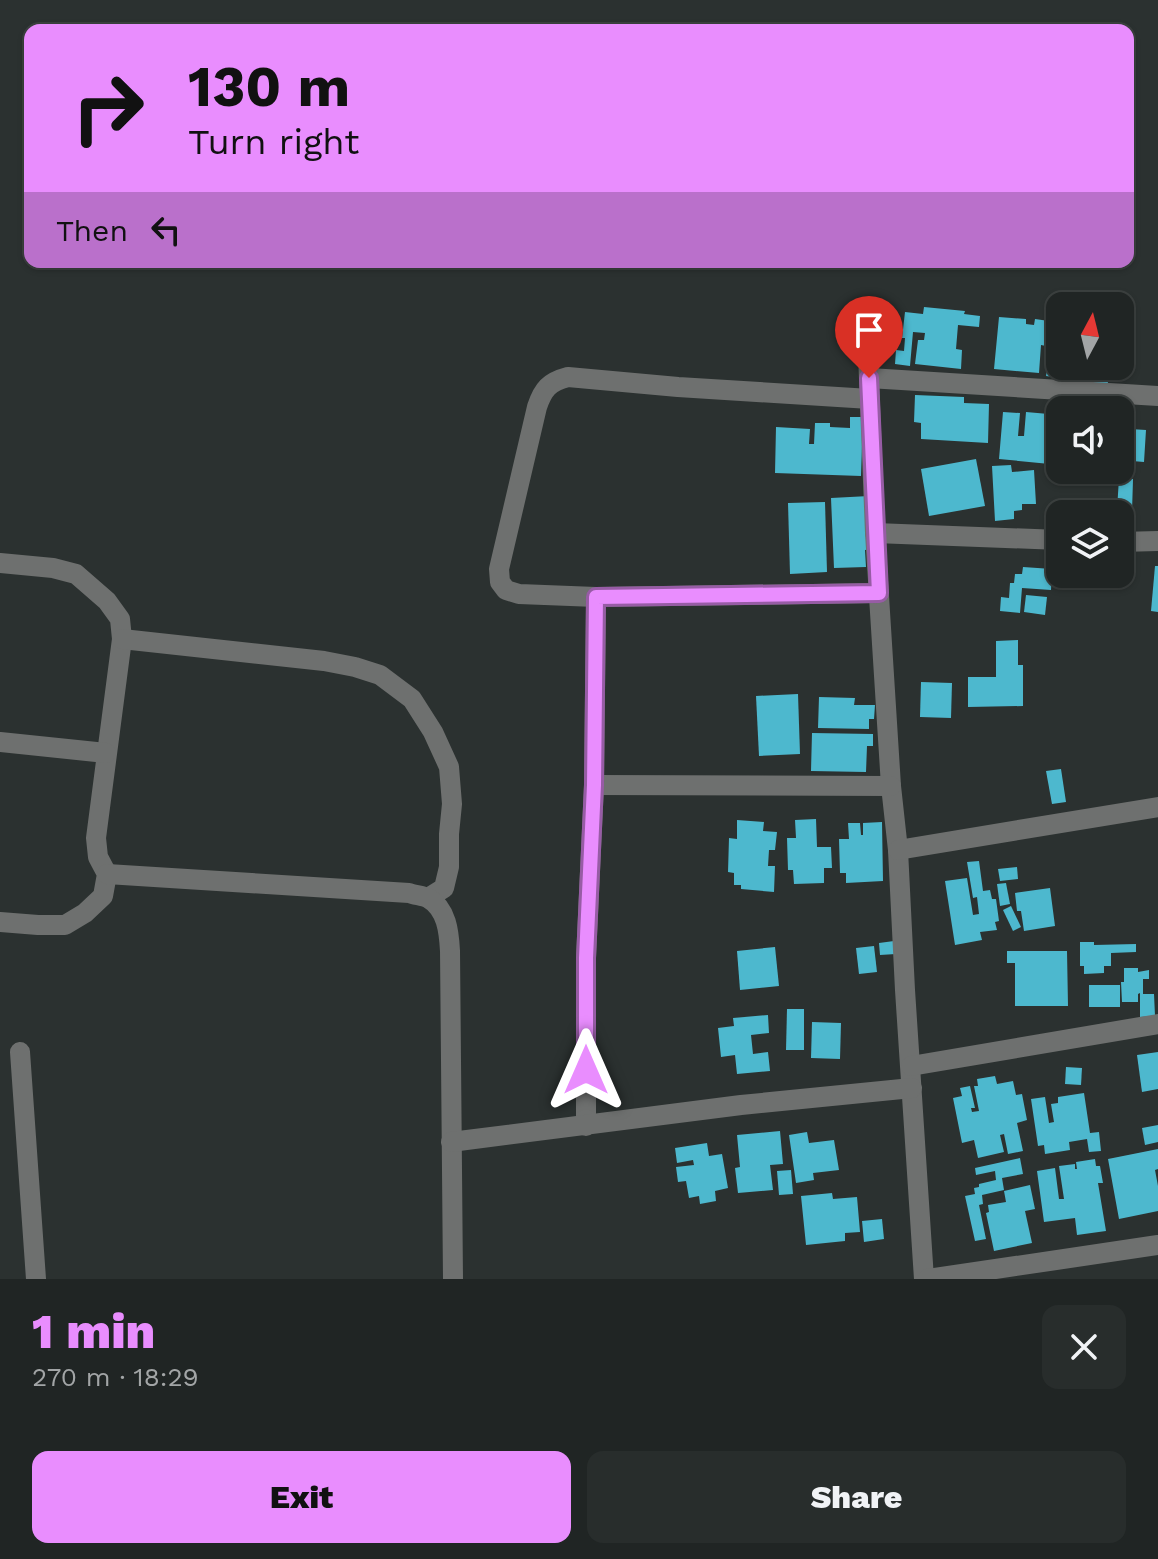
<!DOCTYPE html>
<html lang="en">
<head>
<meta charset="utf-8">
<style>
	:root { --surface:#202524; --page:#282d2c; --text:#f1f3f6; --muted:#a2a5a6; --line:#3d4241; --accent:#e98dfe }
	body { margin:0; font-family:"Work Sans",sans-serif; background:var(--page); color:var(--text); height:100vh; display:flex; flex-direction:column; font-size:30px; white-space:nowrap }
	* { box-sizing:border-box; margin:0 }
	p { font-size:26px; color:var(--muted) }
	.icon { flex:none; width:44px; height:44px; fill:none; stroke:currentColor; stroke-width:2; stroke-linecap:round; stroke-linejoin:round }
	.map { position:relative; height:1279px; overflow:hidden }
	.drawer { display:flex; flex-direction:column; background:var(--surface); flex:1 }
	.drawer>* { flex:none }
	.hud { position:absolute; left:24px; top:24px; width:1110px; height:244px; border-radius:16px; box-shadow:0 2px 6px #0004,0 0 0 2px var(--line); background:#e98dfe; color:#111; overflow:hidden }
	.needle { width:52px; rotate:7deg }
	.tools { position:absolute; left:1046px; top:292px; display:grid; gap:16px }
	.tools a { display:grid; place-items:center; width:88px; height:88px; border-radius:16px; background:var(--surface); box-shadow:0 2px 6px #0004,0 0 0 2px var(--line); font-size:40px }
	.pin { position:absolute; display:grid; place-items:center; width:68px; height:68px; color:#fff; margin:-82px -34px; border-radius:50% 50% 50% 0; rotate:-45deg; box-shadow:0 0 8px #0007 }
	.pin .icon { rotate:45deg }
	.me { position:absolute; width:88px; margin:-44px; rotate:0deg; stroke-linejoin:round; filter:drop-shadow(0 0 6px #0008) }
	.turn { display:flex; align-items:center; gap:28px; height:168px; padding:0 32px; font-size:36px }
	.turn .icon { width:104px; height:104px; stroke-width:2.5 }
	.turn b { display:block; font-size:56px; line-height:68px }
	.then { display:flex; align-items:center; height:76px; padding:0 32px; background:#0003; gap:16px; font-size:30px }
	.round { display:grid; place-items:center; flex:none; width:84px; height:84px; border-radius:16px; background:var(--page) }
	.head { display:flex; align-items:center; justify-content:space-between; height:136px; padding:0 32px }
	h1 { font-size:48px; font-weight:800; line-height:60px; color:var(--accent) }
	.cta { display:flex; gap:16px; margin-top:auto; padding:16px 32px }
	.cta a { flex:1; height:92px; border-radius:16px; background:var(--accent); color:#111; font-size:32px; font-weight:800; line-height:92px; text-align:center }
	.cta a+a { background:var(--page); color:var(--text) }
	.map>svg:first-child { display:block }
</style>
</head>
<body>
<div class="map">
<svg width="1158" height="1279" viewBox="0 0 1158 1279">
	<rect width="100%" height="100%" fill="#2b3130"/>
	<!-- building -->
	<g fill="#4db8ce">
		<path d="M 924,307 L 965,311 L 964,314 L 980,316 L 979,327 L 958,325 L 956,349 L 962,350 L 961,369 L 915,364 L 918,340 L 924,340 L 925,333 L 913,332 L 910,366 L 895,364 L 896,350 L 904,351 L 905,338 L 902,338 L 905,312 L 923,314 Z"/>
		<path d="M 999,317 L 1026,319 L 1026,324 L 1034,325 L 1035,319 L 1049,321 L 1046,346 L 1041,345 L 1039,373 L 994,369 Z"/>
		<path d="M 1055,321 L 1060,322 L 1060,366 L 1107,366 L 1108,385 L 1046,376 Z"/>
		<path d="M 915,395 L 964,397 L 964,403 L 989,404 L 988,443 L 921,439 L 921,423 L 914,422 Z"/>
		<path d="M 1003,412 L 1020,413 L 1018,436 L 1024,436 L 1026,412 L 1060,415 L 1060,465 L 999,459 Z"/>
		<path d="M 850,417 L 863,417 L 861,476 L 775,473 L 776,427 L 810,429 L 809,444 L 814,444 L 815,423 L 830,423 L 830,427 L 850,428 Z"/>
		<path d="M 1120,422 L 1131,423 L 1130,429 L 1146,430 L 1144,462 L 1120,460 Z"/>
		<path d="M 976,459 L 985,506 L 929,516 L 921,469 Z"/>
		<path d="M 1011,465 L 1012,472 L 1034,470 L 1036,504 L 1022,504 L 1022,510 L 1014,511 L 1014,519 L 995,521 L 992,466 Z"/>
		<path d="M 1119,478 L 1133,479 L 1132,511 L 1117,510 Z"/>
		<path d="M 869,496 L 872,549 L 865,550 L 866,567 L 834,568 L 831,498 Z"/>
		<path d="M 825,502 L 827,572 L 790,574 L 788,503 Z"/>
		<path d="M 1155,566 L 1158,566 L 1158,612 L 1151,611 Z"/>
		<path d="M 1023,567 L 1052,569 L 1051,590 L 1022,588 L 1020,613 L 1000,611 L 1001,597 L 1009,598 L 1010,583 L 1014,583 L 1015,574 L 1022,574 Z"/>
		<path d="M 1026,595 L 1047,597 L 1045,615 L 1024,612 Z"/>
		<path d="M 1018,640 L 1018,665 L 1023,665 L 1023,706 L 968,707 L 968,677 L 996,677 L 996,641 Z"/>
		<path d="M 921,682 L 952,683 L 951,718 L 920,717 Z"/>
		<path d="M 798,694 L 800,754 L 759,756 L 756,696 Z"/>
		<path d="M 819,697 L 855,698 L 854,705 L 875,705 L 874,719 L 869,719 L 869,729 L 818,728 Z"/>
		<path d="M 812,733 L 873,734 L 873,746 L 867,746 L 866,772 L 811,771 Z"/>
		<path d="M 1061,769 L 1066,802 L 1052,804 L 1046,771 Z"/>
		<path d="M 816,819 L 817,847 L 831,847 L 832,868 L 824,868 L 824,883 L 794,884 L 793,870 L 788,870 L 787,838 L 796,838 L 795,820 Z"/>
		<path d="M 737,820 L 764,822 L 763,831 L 777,832 L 775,850 L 769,850 L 768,866 L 775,866 L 774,892 L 741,889 L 741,885 L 734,885 L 734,873 L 728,872 L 729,838 L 737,839 Z"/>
		<path d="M 882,822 L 883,881 L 846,883 L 846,873 L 840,873 L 839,839 L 849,839 L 848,823 L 860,823 L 861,835 L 863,835 L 863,823 Z"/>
		<path d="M 979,861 L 983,891 L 990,890 L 992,899 L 996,899 L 999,921 L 995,922 L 997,930 L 980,932 L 982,940 L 955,945 L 945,881 L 967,878 L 973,915 L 979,914 L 977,897 L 973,898 L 967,862 Z"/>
		<path d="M 1017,867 L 1018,879 L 1000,881 L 998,869 Z"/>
		<path d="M 1006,883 L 1010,904 L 1000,906 L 997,884 Z"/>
		<path d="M 1050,888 L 1055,926 L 1024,931 L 1021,911 L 1017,911 L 1015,893 Z"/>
		<path d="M 1011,906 L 1021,927 L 1013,931 L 1003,910 Z"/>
		<path d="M 894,941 L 896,954 L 880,955 L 879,943 Z"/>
		<path d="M 1080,942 L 1094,942 L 1094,945 L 1136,944 L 1136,952 L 1111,953 L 1111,966 L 1104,966 L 1104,973 L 1084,974 L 1084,966 L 1080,966 Z"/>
		<path d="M 874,946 L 877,972 L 859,974 L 856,948 Z"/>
		<path d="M 775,947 L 779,986 L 740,990 L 737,951 Z"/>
		<path d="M 1007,951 L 1067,951 L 1068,1006 L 1015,1006 L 1015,963 L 1007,963 Z"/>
		<path d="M 1124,968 L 1138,968 L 1138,972 L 1149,970 L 1149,979 L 1143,979 L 1143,994 L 1154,994 L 1155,1016 L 1140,1017 L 1140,993 L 1138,994 L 1138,1002 L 1122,1002 L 1121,982 L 1124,982 Z"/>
		<rect x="1089" y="985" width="31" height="22"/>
		<path d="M 787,1009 L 804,1009 L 804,1050 L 786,1050 Z"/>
		<path d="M 768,1015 L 769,1033 L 751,1035 L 753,1054 L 768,1052 L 770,1071 L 737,1074 L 735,1055 L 721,1057 L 718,1028 L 734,1026 L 733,1018 Z"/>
		<path d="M 812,1022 L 841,1023 L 840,1059 L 811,1058 Z"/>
		<path d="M 1158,1052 L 1158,1089 L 1142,1092 L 1137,1055 Z"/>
		<path d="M 1066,1067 L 1082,1068 L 1081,1085 L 1065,1084 Z"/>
		<path d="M 995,1076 L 997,1084 L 1013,1081 L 1016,1095 L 1022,1094 L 1027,1120 L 1017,1123 L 1023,1151 L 1008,1154 L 1004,1134 L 1000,1135 L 1004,1152 L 978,1158 L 974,1140 L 962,1143 L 953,1098 L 962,1096 L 960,1088 L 970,1086 L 975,1108 L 971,1108 L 972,1112 L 979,1111 L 974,1086 L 978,1086 L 977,1079 Z"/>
		<path d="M 1084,1093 L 1090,1133 L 1099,1132 L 1101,1151 L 1089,1152 L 1087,1139 L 1069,1142 L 1070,1150 L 1045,1154 L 1044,1145 L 1038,1146 L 1031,1099 L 1045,1097 L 1049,1123 L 1054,1122 L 1051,1104 L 1058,1103 L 1058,1097 Z"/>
		<path d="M 1158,1125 L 1158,1142 L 1145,1145 L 1142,1128 Z"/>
		<path d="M 780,1131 L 783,1164 L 770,1165 L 773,1190 L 738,1193 L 735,1168 L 740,1167 L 737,1135 Z"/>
		<path d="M 807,1132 L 809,1143 L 834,1140 L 839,1170 L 813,1173 L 814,1180 L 796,1183 L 789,1135 Z"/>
		<path d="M 707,1143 L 709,1156 L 722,1154 L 728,1188 L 715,1191 L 716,1201 L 700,1204 L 699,1196 L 689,1198 L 686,1181 L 678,1182 L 676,1167 L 694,1165 L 693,1160 L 677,1163 L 675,1148 Z"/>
		<path d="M 1158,1149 L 1158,1169 L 1155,1170 L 1158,1186 L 1158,1211 L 1119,1219 L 1108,1159 Z"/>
		<path d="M 1020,1158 L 1023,1174 L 1002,1178 L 1004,1190 L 982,1195 L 983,1204 L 979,1205 L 986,1239 L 975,1241 L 965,1196 L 975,1194 L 974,1188 L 979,1187 L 979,1184 L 996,1180 L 995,1171 L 976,1175 L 975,1168 Z"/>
		<path d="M 1095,1159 L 1096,1166 L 1100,1166 L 1103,1183 L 1098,1183 L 1106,1231 L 1077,1235 L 1075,1218 L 1044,1222 L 1037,1171 L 1055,1168 L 1059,1199 L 1064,1199 L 1059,1166 L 1075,1164 L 1075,1169 L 1077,1169 L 1076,1162 Z"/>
		<path d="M 791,1170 L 793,1194 L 779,1195 L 777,1171 Z"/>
		<path d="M 1030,1185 L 1035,1209 L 1025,1211 L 1032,1243 L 994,1251 L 986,1213 L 989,1212 L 988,1205 L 1006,1202 L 1004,1191 Z"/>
		<path d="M 832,1193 L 833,1199 L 857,1197 L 860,1232 L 845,1233 L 845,1241 L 806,1245 L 801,1196 Z"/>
		<path d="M 882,1219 L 884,1239 L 864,1242 L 862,1221 Z"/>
	</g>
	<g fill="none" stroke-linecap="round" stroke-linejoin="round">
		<!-- minor -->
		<g stroke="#6e706f" stroke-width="20">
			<path d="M 868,353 L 875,533 L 891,786 L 898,850 L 905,990 L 924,1279"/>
			<path d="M 869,378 L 1158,396"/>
			<path d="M 870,399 L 678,387 L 568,377 C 549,382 543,389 537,407 L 499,569 L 500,582 L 506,590 L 519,594 L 596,597 L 879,593"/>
			<path d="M 875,533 L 1060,540"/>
			<path d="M 1120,542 L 1158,541"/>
			<path d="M 0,563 L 53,568 L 76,574 L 107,601 L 120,619 L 122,639 L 96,838 L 98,857 L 107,874 L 103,896 L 85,913 L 65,925 L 38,925 L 0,922"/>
			<path d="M 122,639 L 324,661 L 355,667 L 380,675 L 412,699 L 433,732 L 449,767 L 452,804 L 449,834 L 449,867 L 444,888 L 428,898"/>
			<path d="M 0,742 L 106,753"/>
			<path d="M 594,785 L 891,786"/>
			<path d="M 898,850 L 1158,807"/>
			<path d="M 107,874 L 409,893 C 415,895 423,896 428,898 C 447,909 449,932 450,951 L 453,1279"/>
			<path d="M 20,1052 L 36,1279"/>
			<path d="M 911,1066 L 1158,1024"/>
			<path d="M 586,1126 L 586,958 L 594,785 L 596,597"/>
			<path d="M 451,1142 L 741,1105 L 912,1088"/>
			<path d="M 928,1279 L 1158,1245"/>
		</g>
	</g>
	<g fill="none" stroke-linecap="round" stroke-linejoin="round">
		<!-- route casing -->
		<g stroke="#975ca5" stroke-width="20">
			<path id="route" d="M 586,1070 L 586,958 L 594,785 L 596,597 L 879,593 L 869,378"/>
		</g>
		<!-- route -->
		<use href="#route" stroke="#e98dfe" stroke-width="14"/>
	</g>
</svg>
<div class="tools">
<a><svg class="needle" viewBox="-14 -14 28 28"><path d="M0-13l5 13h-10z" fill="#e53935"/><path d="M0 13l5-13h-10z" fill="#a2a5a6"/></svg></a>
<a><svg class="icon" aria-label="sound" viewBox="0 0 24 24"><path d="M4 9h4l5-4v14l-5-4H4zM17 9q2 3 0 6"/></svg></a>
<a><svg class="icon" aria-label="layers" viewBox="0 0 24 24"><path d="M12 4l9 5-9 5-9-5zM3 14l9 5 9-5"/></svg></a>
</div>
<div class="pin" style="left:869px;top:378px;background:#d93025"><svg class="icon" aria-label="arrive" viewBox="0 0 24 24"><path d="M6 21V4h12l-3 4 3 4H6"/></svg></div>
<svg class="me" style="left:586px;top:1070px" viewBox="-20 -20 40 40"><path d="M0-17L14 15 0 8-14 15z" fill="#e98dfe" stroke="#fff" stroke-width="4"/></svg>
<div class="hud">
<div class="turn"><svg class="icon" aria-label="right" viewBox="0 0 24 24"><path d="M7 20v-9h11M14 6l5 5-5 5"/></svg><div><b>130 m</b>Turn right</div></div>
<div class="then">Then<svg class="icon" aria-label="left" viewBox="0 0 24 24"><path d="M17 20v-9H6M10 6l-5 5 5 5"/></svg></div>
</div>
</div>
<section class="drawer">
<div class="head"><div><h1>1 min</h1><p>270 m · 18:29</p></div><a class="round"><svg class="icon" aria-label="close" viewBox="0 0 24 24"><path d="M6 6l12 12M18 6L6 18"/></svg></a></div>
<div class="cta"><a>Exit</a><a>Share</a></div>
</section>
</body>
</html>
